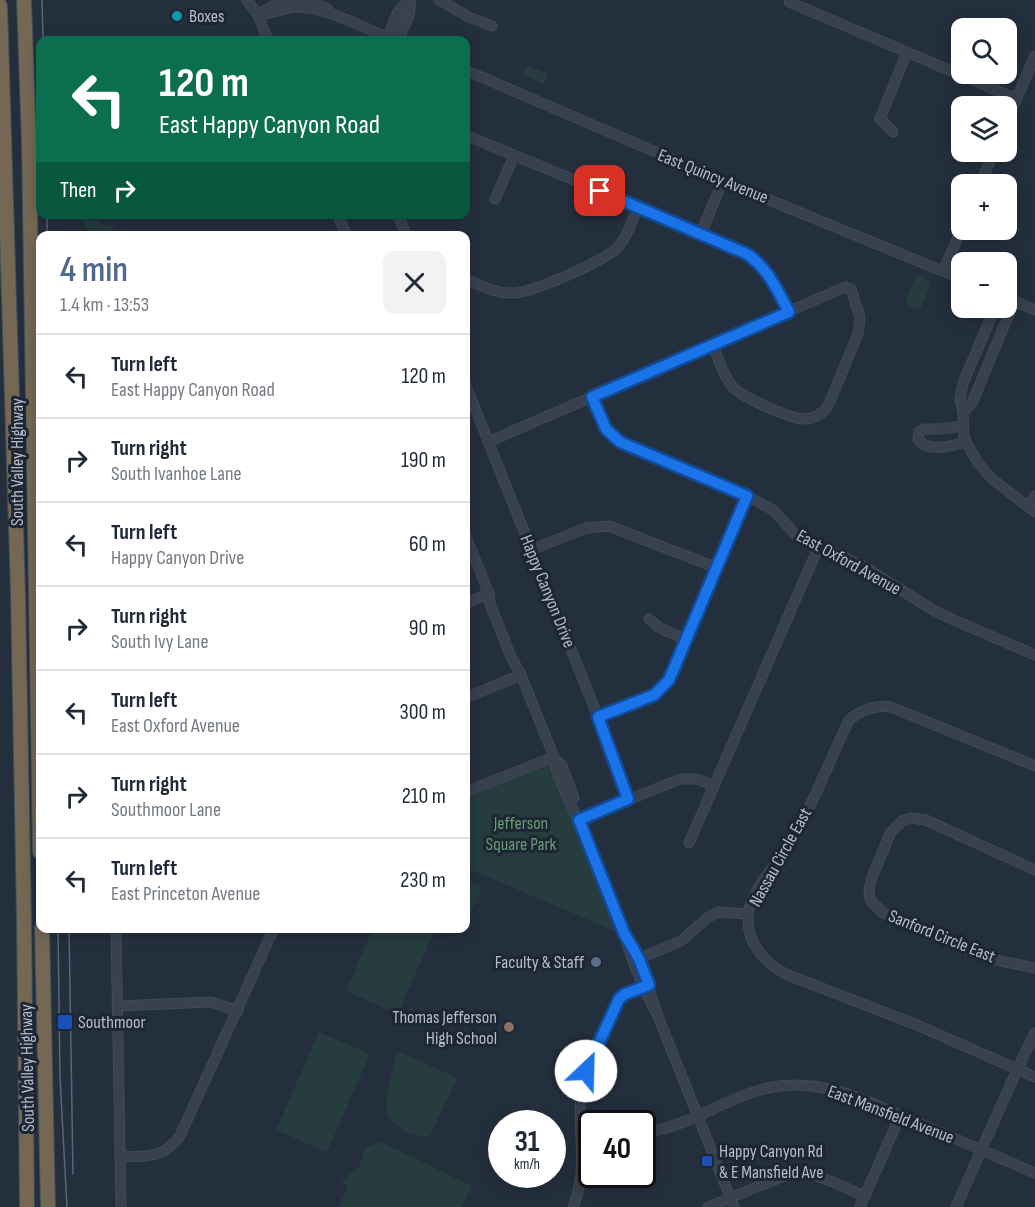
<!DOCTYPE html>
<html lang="en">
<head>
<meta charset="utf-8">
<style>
	:root { --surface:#fff; --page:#f2f2f3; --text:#1f2937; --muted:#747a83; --line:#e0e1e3; --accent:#4f688e }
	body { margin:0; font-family:"Sofia Sans Condensed",sans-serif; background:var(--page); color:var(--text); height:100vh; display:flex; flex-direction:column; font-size:22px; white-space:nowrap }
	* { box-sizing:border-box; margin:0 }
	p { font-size:20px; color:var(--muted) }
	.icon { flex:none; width:33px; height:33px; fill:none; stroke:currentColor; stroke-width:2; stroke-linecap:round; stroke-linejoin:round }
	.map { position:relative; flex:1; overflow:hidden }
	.details { position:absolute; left:36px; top:231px; width:434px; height:702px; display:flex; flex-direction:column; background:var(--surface); border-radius:12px; box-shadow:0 3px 15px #0003 }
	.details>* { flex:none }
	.hud { position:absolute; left:36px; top:36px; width:434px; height:183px; border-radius:12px; box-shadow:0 3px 15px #0003; background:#0b6e4f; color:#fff; overflow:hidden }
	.controls { position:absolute; left:951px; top:18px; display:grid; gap:12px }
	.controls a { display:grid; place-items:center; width:66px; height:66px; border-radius:12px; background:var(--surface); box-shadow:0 3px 15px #0003; font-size:30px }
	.speed { position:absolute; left:488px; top:1110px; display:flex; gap:12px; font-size:30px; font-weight:700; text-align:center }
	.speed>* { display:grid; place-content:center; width:78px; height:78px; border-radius:50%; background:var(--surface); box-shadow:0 3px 15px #0003; line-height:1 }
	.speed small { font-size:15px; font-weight:400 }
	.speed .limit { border:3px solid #111; border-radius:9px; background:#fff; color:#111 }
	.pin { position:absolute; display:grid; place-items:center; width:51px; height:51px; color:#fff; margin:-26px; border-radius:12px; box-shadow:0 3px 9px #0006 }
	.me { position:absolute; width:66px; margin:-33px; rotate:24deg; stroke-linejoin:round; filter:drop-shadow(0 0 4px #0008) }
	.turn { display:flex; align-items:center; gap:21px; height:126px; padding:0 24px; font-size:27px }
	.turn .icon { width:78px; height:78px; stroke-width:2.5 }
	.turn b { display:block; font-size:42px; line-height:51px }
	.then { display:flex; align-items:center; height:57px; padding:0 24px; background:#0003; gap:12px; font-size:22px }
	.round { display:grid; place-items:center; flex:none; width:63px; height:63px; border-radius:12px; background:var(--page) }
	.headline { display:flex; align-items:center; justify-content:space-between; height:102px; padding:0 24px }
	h1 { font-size:36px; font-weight:600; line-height:45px; color:var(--accent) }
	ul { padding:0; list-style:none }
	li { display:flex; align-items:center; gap:18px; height:84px; padding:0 24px; border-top:2px solid var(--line) }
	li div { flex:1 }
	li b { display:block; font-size:22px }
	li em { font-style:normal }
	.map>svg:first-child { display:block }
</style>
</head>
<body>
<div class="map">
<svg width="1035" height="1207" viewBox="0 0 1035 1207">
	<rect width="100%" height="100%" fill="#242f3e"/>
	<!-- green -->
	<g fill="#263c3f">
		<path d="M 527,65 L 548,74 L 544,84 L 523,75 Z"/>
		<path d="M 81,215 L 88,215 L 87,217 L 116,229 L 114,235 L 89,235 Z"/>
		<path d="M 919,275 L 931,282 L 921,308 L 918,310 L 907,305 L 905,302 L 916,276 Z"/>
		<path d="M 550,765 L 617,932 L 465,867 L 465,798 Z"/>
		<path d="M 465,880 L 482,887 L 469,919 L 465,917 Z"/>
		<path d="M 373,928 L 435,929 L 398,1014 L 346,991 Z"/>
		<path d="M 319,1032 L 370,1054 L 327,1152 L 276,1130 Z"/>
		<path d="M 398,1051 L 453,1076 L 456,1080 L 430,1136 C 420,1137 412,1135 403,1130 C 397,1126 392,1123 389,1117 C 382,1103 393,1066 398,1051 Z"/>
		<path d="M 381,1142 L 472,1186 L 462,1207 L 339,1207 L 348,1185 L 341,1182 L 359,1167 L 366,1147 Z"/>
	</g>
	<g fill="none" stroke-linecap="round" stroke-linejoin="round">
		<!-- minor casing -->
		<g stroke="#414a57" stroke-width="11">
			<g id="minor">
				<path d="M 247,0 L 258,15 L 268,40"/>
				<path d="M 305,0 L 328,9"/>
				<path d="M 439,0 L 469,17 L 492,26"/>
				<path d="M 789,2 L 1017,99"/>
				<path d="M 260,13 L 275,5 L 293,0"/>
				<path d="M 258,15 C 272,14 285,7 300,7 C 328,8 368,30 394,40"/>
				<path d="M 387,38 L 398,12 L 408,0"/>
				<path d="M 398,40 L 409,16 L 411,0"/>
				<path d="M 465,70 L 723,181 L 962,279"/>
				<path d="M 1006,123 L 1035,56"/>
				<path d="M 893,132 L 880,119 L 907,52"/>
				<path d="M 465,135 L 693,229 L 747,254 L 763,267 L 771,278 L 789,312"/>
				<path d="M 980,184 L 994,152"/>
				<path d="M 495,199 L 514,156"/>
				<path d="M 338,214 L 346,236"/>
				<path d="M 398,214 L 406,236"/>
				<path d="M 701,233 L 723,181"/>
				<path d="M 943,271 L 962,228"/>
				<path d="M 465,279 C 480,285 496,294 513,293 C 532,293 605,261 618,247 C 628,236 632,221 638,206"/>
				<path d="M 1006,298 L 1035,310"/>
				<path d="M 995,308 L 963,383 L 960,400 L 963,412 L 964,435 L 966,442 L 978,463 L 991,478 L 1035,512"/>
				<path d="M 465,383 L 598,717 L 628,799"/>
				<path d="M 592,397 L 606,429 L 619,442 L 747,496 L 773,510 L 796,535 L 806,541 L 863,566 L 933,610 L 954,620 L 1035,655"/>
				<path d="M 963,412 L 972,403 L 1014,302"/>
				<path d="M 962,426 L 940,429 L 923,429 L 919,432 L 918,439 C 927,453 952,446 966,442"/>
				<path d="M 488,442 L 845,287 L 851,289 L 860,317 L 858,334 L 828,406 C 822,414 814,419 804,419 C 791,419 741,397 733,387 C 723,376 718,358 713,345"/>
				<path d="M 1028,506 L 1035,496"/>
				<path d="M 465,534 L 489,594 L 490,604 L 511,657 L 521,675 L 554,757 L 557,772 C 573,812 592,850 608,890 C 624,932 635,975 657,1014"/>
				<path d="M 531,550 L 586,528 L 609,526 L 717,568"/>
				<path d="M 465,603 L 489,594"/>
				<path d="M 649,619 L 660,628 L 687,640"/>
				<path d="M 465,698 L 521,675"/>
				<path d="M 598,717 L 654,695 L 669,680 L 747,496"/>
				<path d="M 557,761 L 562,766 L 574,798"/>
				<path d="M 1035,766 L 891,707 C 875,705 861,710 849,720 C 830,760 814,802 792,840 C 779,864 751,887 748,915 C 746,943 765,964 788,975 L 917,1025 L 1035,1077"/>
				<path d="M 465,792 L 554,757"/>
				<path d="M 579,820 L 680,779 L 697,779 L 714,786"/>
				<path d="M 689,843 L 819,546"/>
				<path d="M 1035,870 L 926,820 L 911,818 L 902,821 L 891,832 L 872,877 L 869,889 L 870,900 L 883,913 L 970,951 L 991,959 L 1035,968"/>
				<path d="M 116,928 L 121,1207"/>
				<path d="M 632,948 L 639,959 L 657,1014 L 734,1207"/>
				<path d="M 633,961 L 681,941 L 707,918 L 718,912 L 748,914"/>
				<path d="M 117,1006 L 211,1002 L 238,1011"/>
				<path d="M 642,1133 C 688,1128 727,1096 772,1087 C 826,1077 873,1104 921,1124 C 959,1140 997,1157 1035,1173"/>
				<path d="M 120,1157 C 145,1156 163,1159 180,1136 L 274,928"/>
				<path d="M 573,1207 C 590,1167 575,1124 582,1083 C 587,1059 606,1024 617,1002 L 625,994 L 645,987"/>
				<path d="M 708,1207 L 789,1174 C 816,1171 840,1186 865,1196"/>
				<path d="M 860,1207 L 900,1116"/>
				<path d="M 956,1207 L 1017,1070 L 1035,1033"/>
			</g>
		</g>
		<!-- highway casing -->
		<g stroke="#434c59" stroke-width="16">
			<g id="highway">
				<path d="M 24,0 L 29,143 L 40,852"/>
				<path d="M 0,6 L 18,593 L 24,918 L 27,1207"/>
				<path d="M 42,928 L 48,1207"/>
			</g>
		</g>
		<!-- minor -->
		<use href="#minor" stroke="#38414e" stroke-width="9"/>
		<!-- highway -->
		<use href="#highway" stroke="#746855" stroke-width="14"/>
		<!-- tram -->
		<g stroke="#5a6575" stroke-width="1.5">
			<path d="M 42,0 L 43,40"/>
			<path d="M 47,214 L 47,236"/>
			<path d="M 58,928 L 60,1078 L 67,1207"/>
			<path d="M 69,928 L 73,1174"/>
		</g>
	</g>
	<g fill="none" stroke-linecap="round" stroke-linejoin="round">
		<!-- route casing -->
		<g stroke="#114b97" stroke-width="15">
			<path id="route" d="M 586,1071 L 619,999 L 625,994 L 649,985 L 639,959 L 624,933 L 579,820 L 628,799 L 598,717 L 654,695 L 669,680 L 747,496 L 620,442 L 606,429 L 592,397 L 789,312 C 777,290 768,268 747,254 L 600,191"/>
		</g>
		<!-- route -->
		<use href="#route" stroke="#1a73e8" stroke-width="10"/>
	</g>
	<!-- markers -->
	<circle fill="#0f9aa8" stroke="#1d2633" stroke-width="2" cx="177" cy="16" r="6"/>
	<circle fill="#5c6f8a" stroke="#1d2633" stroke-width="2" cx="596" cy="962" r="6"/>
	<g fill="#1a4fb4" stroke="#1d2633" stroke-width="2">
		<rect x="57" y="1014" width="16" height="16" rx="3"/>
		<rect x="701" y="1155" width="12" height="12" rx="3"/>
	</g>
	<circle fill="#8d6e63" stroke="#1d2633" stroke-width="2" cx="509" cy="1027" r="6"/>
	<g text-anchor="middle" stroke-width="6" stroke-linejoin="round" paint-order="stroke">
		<!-- poi labels -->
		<g font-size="18" fill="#b4bcc9" stroke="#1d2633" text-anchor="start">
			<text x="189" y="22">Boxes</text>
			<text x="584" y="968" text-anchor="end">Faculty &amp; Staff</text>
			<text x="497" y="1023" text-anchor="end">Thomas Jefferson<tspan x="497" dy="21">High School</tspan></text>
			<text x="78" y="1028">Southmoor</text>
			<text x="719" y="1157">Happy Canyon Rd<tspan x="719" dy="21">&amp; E Mansfield Ave</tspan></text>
		</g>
		<!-- street labels -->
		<g font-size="18" fill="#b4bcc9" stroke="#1d2633">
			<text transform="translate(713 176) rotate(22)" y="6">East Quincy Avenue</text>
			<text transform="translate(17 462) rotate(-90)" y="6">South Valley Highway</text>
			<text transform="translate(849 562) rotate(29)" y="6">East Oxford Avenue</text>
			<text transform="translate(548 591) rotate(68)" y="6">Happy Canyon Drive</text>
			<text transform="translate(780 857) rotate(-61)" y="6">Nassau Circle East</text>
			<text transform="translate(942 936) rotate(22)" y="6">Sanford Circle East</text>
			<text transform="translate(27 1068) rotate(-91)" y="6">South Valley Highway</text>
			<text transform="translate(891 1114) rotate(21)" y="6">East Mansfield Avenue</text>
		</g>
		<!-- park labels -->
		<g font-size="18" fill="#6b9a76" stroke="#1d2633">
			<text x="521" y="829">Jefferson<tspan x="521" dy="21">Square Park</tspan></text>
		</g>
	</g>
</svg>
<div class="controls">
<a><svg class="icon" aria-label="search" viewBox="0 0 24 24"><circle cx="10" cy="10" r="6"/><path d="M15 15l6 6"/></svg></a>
<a><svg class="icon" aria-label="layers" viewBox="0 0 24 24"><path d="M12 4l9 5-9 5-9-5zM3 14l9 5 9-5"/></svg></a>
<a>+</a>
<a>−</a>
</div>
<div class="speed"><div>31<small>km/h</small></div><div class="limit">40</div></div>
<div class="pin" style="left:600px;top:191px;background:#d93025"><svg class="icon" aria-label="arrive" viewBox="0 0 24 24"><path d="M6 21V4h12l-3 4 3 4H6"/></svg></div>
<svg class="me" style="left:586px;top:1071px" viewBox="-20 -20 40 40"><circle r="19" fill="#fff"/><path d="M0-13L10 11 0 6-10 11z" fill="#1a73e8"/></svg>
<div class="hud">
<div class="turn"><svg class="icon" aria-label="left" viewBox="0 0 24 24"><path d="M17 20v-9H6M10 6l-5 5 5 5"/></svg><div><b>120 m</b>East Happy Canyon Road</div></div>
<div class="then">Then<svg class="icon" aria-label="right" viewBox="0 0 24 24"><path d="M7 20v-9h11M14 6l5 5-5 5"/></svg></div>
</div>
<section class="details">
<div class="headline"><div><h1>4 min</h1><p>1.4 km · 13:53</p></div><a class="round"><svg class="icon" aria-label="close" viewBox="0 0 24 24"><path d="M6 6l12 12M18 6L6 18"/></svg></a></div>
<ul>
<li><svg class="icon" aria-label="left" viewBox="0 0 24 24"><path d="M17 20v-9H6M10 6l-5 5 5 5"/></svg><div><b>Turn left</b><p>East Happy Canyon Road</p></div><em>120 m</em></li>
<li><svg class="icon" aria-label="right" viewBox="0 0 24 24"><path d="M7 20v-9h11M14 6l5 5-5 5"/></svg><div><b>Turn right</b><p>South Ivanhoe Lane</p></div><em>190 m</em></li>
<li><svg class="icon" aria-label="left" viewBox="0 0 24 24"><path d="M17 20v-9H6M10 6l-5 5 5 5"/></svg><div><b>Turn left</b><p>Happy Canyon Drive</p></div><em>60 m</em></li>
<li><svg class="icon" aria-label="right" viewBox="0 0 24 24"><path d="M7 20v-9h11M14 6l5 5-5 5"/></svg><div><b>Turn right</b><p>South Ivy Lane</p></div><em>90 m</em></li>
<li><svg class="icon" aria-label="left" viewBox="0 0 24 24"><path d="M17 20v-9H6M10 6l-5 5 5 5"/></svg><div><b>Turn left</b><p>East Oxford Avenue</p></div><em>300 m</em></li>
<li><svg class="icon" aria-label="right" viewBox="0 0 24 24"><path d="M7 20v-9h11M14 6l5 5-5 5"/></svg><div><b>Turn right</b><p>Southmoor Lane</p></div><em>210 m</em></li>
<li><svg class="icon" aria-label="left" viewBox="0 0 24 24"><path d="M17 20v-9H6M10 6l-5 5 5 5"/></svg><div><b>Turn left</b><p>East Princeton Avenue</p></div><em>230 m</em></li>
</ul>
</section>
</div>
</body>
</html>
